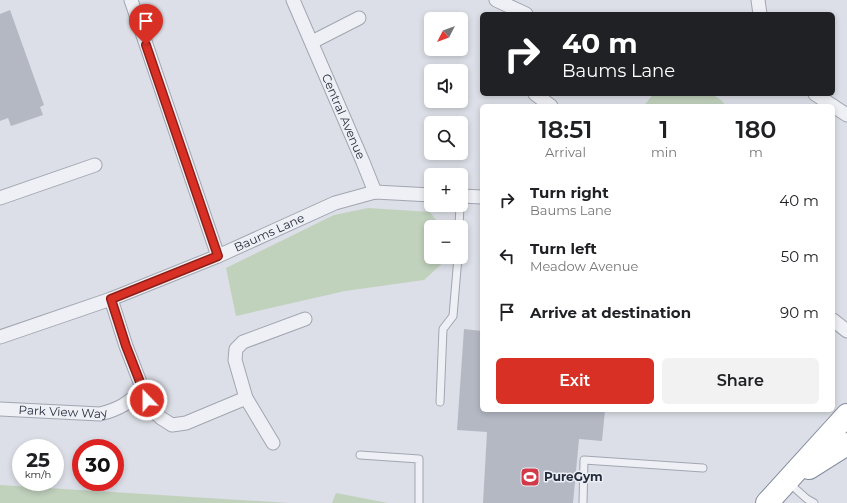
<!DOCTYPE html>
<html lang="en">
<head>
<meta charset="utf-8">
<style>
	:root { --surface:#fff; --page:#f2f2f2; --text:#202124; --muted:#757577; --accent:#d93025 }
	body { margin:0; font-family:Montserrat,sans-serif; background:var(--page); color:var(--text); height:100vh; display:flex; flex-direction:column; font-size:15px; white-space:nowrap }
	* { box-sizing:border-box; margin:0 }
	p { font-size:13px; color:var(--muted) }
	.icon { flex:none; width:22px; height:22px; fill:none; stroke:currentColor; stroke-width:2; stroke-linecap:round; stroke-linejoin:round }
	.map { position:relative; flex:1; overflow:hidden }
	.details { position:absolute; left:480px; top:104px; width:355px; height:308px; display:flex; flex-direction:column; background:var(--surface); border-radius:6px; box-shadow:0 2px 6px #0003 }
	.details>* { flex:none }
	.banner { position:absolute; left:480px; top:12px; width:355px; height:84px; border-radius:6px; box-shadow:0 2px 6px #0003; background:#202124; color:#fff; overflow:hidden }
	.needle { width:26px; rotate:228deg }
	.tools { position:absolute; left:424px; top:12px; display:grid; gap:8px }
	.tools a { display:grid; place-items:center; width:44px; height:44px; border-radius:6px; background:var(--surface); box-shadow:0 2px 6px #0003; font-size:20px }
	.speed { position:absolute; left:12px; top:439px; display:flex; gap:8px; font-size:20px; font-weight:700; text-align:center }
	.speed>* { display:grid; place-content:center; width:52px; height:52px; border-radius:50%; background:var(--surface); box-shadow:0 2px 6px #0003; line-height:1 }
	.speed small { font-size:10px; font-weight:400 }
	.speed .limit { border:6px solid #d22; background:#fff; color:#111 }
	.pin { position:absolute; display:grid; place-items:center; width:34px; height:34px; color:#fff; margin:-41px -17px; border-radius:50% 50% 50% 0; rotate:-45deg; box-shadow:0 0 4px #0007 }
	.pin .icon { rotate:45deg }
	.me { position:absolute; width:44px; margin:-22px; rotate:338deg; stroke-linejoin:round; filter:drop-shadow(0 0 3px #0008) }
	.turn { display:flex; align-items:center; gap:14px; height:84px; padding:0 16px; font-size:18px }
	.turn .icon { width:52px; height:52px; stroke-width:2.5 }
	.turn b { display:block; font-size:28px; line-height:34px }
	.eta { display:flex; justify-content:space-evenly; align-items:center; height:68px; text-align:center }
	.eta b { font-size:24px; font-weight:600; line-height:28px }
	.button { display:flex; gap:8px; margin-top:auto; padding:8px 16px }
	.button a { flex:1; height:46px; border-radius:6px; background:var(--accent); color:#fff; font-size:16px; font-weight:600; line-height:46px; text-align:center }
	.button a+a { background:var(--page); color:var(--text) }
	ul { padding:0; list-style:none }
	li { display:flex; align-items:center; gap:12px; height:56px; padding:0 16px }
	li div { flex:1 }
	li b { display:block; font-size:15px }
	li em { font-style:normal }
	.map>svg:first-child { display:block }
</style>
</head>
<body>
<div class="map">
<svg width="847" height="503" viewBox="0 0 847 503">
	<rect width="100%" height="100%" fill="#dcdfe7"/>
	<!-- green -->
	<g fill="#c0d1bc">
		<path d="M 653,94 L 712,94 L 721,100 L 726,106 L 644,106 Z"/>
		<path d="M 368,208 L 430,212 L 441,227 L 431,227 L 431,257 L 446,257 L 446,260 L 424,280 L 345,291 L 236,316 L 226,268 L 334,215 Z"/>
		<path d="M 0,485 L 290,503 L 0,503 Z"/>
		<path d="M 336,493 L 388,503 L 332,503 Z"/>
	</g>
	<!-- building -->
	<g fill="#b3b8c3">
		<path d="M 10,10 L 44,105 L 40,107 L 43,115 L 11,126 L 8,118 L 0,121 L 0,14 Z"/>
		<path d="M 464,329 L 482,331 L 482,410 L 605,410 L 602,441 L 579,439 L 573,503 L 483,503 L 487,432 L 457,430 Z"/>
	</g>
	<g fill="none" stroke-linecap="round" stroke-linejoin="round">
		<!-- lane casing -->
		<g stroke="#a1a6b1" stroke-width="9">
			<g id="lane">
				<path d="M 459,227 L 460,205"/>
				<path d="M 440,402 L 443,329 L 453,316 L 458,257"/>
				<path d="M 360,455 L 419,459 L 419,503"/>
				<path d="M 789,483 L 807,499 L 814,503"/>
				<path d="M 583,503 L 584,460 L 703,468"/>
			</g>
		</g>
		<!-- street casing -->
		<g stroke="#a1a6b1" stroke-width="15">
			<g id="street">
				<path d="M 131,0 L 218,256"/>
				<path id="s1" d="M 293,0 L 363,162 L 375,192"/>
				<path d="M 496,0 L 526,14"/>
				<path d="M 758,0 L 760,14"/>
				<path d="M 312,42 L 359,18"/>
				<path d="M 535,94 L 551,106"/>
				<path d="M 815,94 L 833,106"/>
				<path d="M 833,106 L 847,115"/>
				<path d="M 461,196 L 482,197"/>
				<path d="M 0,198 L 95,165"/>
				<path d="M 111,299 L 126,346 L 143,390"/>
				<path d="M 833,320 L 847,331"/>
				<path id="s2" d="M 0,337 L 111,299 L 218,256 L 335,203 L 375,192 L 431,195"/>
				<path id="s3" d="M 0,409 L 100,414 C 120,409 128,403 143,390 L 151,409 L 161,418 L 172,425 L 186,423 L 246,398"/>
				<path d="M 273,443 L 246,398 L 235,360 L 236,349 L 243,342 L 305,319"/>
			</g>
		</g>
		<!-- highway casing -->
		<g stroke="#838c9e" stroke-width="24">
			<g id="highway">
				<path d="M 809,468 L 847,444"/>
				<path d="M 767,503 L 847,415"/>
			</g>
		</g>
		<!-- lane -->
		<use href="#lane" stroke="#eef0f5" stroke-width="7"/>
		<!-- street -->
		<use href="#street" stroke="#eef0f5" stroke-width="13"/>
		<!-- highway -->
		<use href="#highway" stroke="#fff" stroke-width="22"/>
	</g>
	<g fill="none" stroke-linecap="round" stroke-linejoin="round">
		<!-- route casing -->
		<g stroke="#8d1f18" stroke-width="10">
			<path id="route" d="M 146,45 L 218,256 L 111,299 L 126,346 L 147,400"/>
		</g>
		<!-- route -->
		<use href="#route" stroke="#d93025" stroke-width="7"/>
	</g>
	<!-- icons -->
	<defs>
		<g id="stadium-square" transform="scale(1)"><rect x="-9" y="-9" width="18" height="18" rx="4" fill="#d23a49" stroke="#ebeef4"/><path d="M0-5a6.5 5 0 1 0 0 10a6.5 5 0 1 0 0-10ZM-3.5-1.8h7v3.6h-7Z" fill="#fff"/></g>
	</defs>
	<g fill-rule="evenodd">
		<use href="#stadium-square" x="530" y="477"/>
	</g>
	<g text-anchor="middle" stroke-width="3" stroke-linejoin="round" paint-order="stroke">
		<!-- street labels -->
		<g font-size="12" fill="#252d3d" stroke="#ebeef4">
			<text dy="4" stroke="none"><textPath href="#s1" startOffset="127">Central Avenue</textPath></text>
			<text dy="4" stroke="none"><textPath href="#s2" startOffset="289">Baums Lane</textPath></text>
			<text dy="4" stroke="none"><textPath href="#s3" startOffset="63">Park View Way</textPath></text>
		</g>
		<!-- poi labels -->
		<g font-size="12" font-weight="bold" fill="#252d3d" stroke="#ebeef4" text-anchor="start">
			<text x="544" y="481">PureGym</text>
		</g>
	</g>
</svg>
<div class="tools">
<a><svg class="needle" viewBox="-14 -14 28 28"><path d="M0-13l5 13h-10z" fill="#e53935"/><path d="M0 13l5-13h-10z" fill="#757577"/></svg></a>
<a><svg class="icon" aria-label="sound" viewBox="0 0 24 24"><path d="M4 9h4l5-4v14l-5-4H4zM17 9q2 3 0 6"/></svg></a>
<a><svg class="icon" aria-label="search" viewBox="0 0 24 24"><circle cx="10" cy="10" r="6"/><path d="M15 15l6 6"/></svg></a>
<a>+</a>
<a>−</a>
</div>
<div class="speed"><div>25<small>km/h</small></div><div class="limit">30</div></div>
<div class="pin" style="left:146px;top:45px;background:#d93025"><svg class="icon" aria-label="arrive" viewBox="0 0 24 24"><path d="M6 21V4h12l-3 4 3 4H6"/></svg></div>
<svg class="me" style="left:147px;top:400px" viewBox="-20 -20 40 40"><circle r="17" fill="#d93025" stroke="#fff" stroke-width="3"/><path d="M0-11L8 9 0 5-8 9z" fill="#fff"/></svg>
<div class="banner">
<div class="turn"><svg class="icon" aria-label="right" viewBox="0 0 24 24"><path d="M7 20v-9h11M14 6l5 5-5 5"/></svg><div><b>40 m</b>Baums Lane</div></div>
</div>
<section class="details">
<div class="eta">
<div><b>18:51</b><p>Arrival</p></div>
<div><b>1</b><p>min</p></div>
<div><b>180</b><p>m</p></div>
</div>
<ul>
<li><svg class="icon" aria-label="right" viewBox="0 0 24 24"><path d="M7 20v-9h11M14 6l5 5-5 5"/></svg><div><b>Turn right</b><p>Baums Lane</p></div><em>40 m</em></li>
<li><svg class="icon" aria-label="left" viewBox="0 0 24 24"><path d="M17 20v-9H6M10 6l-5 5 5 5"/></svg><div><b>Turn left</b><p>Meadow Avenue</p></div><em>50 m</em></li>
<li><svg class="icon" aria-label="arrive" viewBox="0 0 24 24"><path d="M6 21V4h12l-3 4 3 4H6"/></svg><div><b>Arrive at destination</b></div><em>90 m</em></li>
</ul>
<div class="button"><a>Exit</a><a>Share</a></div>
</section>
</div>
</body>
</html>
